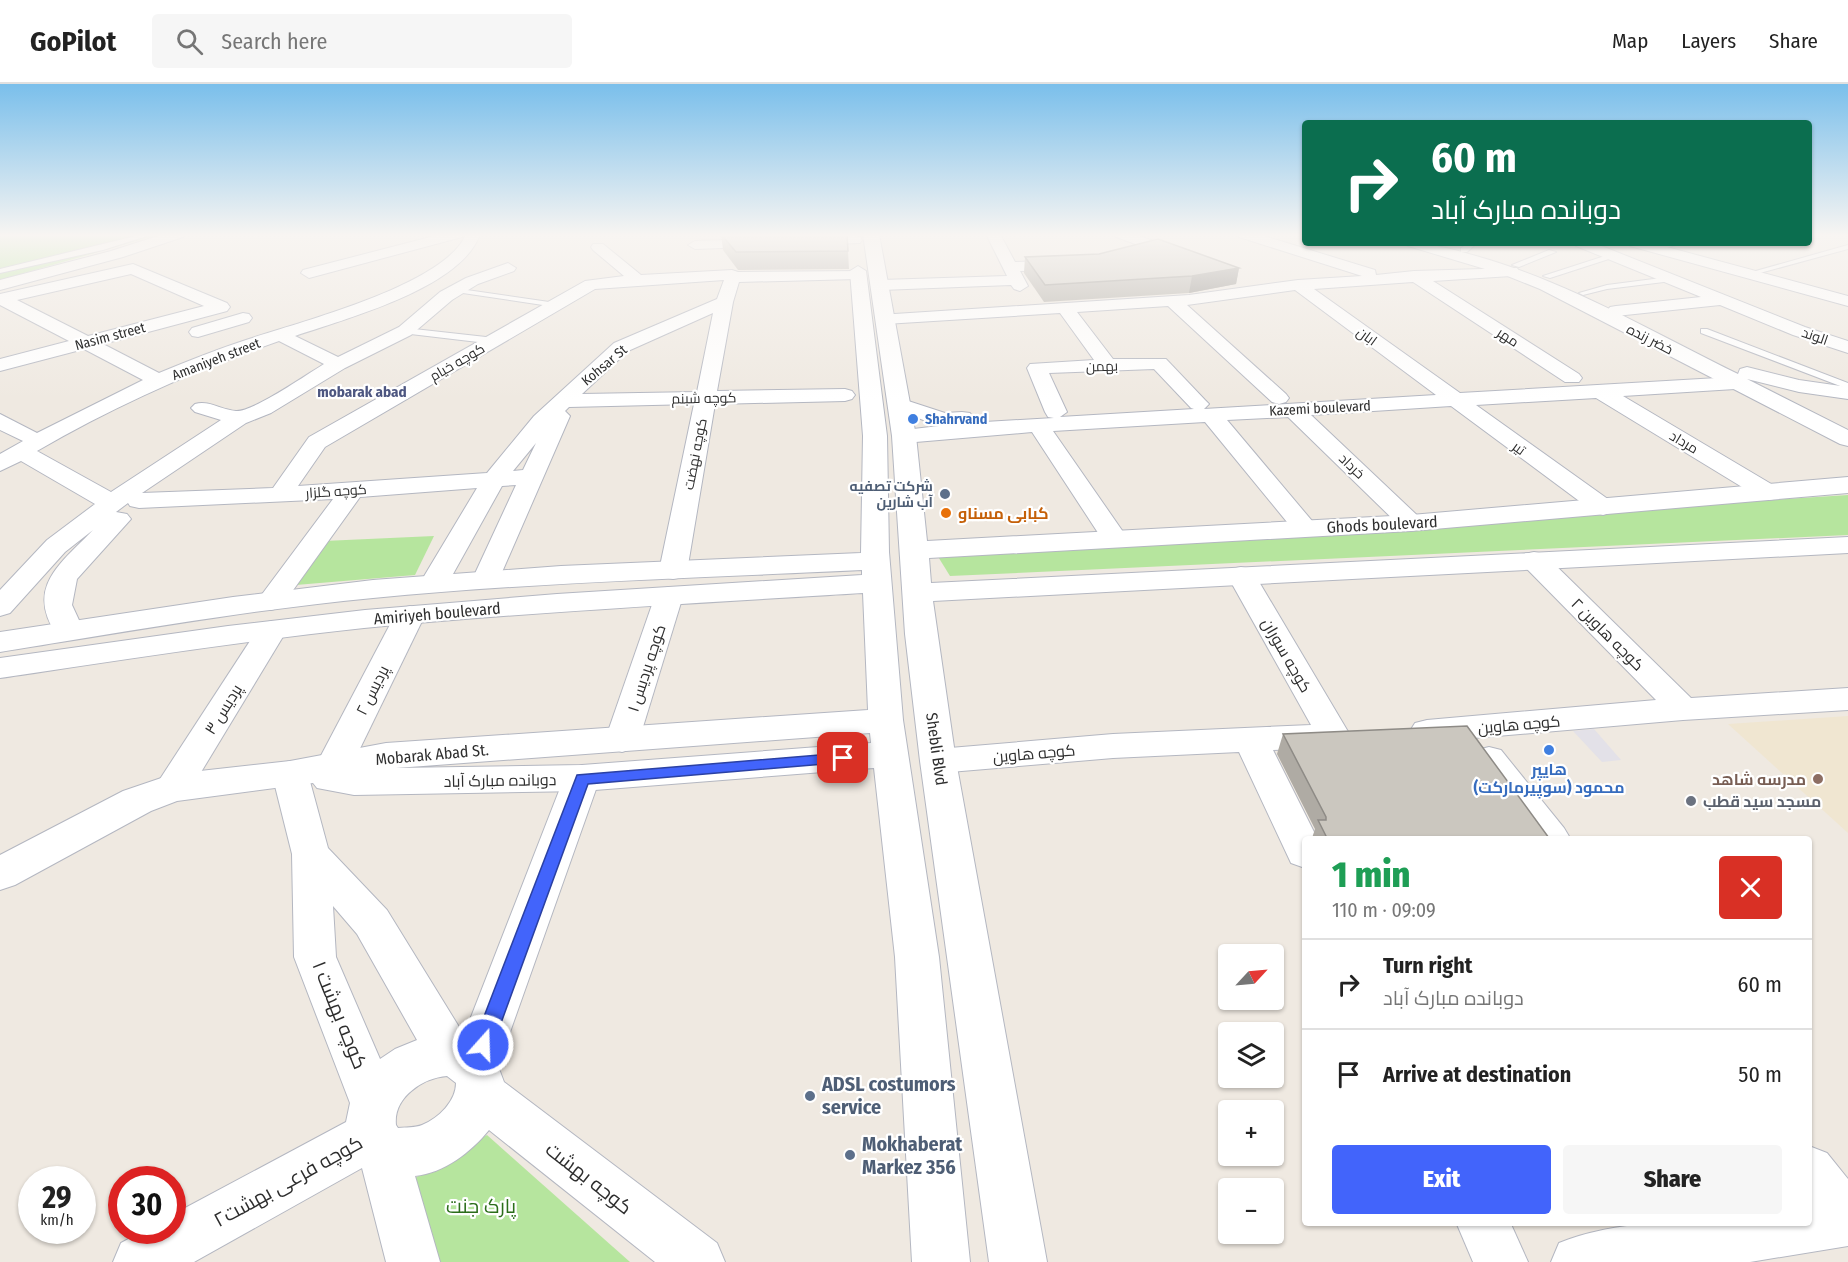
<!DOCTYPE html>
<html lang="en">
<head>
<meta charset="utf-8">
<style>
	:root { --surface:#fff; --page:#f6f6f6; --text:#222; --muted:#767676; --line:#e0e0e0; --accent:#4264fb }
	body { margin:0; font-family:"Fira Sans Condensed",Cairo,sans-serif; background:var(--page); color:var(--text); height:100vh; display:flex; flex-direction:column; font-size:22px; white-space:nowrap }
	* { box-sizing:border-box; margin:0 }
	p { font-size:20px; color:var(--muted) }
	.icon { flex:none; width:33px; height:33px; fill:none; stroke:currentColor; stroke-width:2; stroke-linecap:round; stroke-linejoin:round }
	.map { position:relative; flex:1; overflow:hidden }
	.drawer { position:absolute; left:1302px; top:752px; width:510px; height:390px; display:flex; flex-direction:column; background:var(--surface); border-radius:6px; box-shadow:0 2px 4px #0004 }
	.drawer>* { flex:none }
	.guide { position:absolute; left:1302px; top:36px; width:510px; height:126px; border-radius:6px; box-shadow:0 2px 4px #0004; background:#0b6e4f; color:#fff; overflow:hidden }
	.needle { width:39px; rotate:64deg }
	.buttons { position:absolute; left:1218px; top:860px; display:grid; gap:12px }
	.buttons a { display:grid; place-items:center; width:66px; height:66px; border-radius:6px; background:var(--surface); box-shadow:0 2px 4px #0004; font-size:30px }
	.speed { position:absolute; left:18px; top:1082px; display:flex; gap:12px; font-size:30px; font-weight:700; text-align:center }
	.speed>* { display:grid; place-content:center; width:78px; height:78px; border-radius:50%; background:var(--surface); box-shadow:0 2px 4px #0004; line-height:1 }
	.speed small { font-size:15px; font-weight:400 }
	.speed .limit { border:9px solid #d22; background:#fff; color:#111 }
	.pin { position:absolute; display:grid; place-items:center; width:51px; height:51px; color:#fff; margin:-26px; border-radius:12px; box-shadow:0 3px 9px #0006 }
	.me { position:absolute; width:66px; margin:-33px; rotate:20deg; stroke-linejoin:round; filter:drop-shadow(0 0 4px #0008) }
	.turn { display:flex; align-items:center; gap:21px; height:126px; padding:0 30px; font-size:27px }
	.turn .icon { width:78px; height:78px; stroke-width:2.5 }
	.turn b { display:block; font-size:42px; line-height:51px }
	.round { display:grid; place-items:center; flex:none; width:63px; height:63px; border-radius:6px; background:var(--page) }
	.summary { display:flex; align-items:center; justify-content:space-between; height:102px; padding:0 30px }
	h1 { font-size:36px; font-weight:800; line-height:45px; color:#1e9e55 }
	.button { display:flex; gap:12px; margin-top:auto; padding:12px 30px }
	.button a { flex:1; height:69px; border-radius:6px; background:var(--accent); color:#fff; font-size:24px; font-weight:800; line-height:69px; text-align:center }
	.button a+a { background:var(--page); color:var(--text) }
	ul { padding:0; list-style:none }
	li { display:flex; align-items:center; gap:18px; height:90px; padding:0 30px; border-top:2px solid var(--line) }
	li div { flex:1 }
	li b { display:block; font-size:22px }
	li em { font-style:normal }
	header { display:flex; align-items:center; gap:36px; box-sizing:border-box; height:84px; padding:0 30px; background:var(--surface); border-bottom:2px solid var(--line) }
	header strong { font-size:28px }
	nav { display:flex; gap:33px; margin-inline-start:auto; font-size:21px }
	.search { width:420px; height:54px; background:var(--page); display:flex; align-items:center; gap:15px; box-sizing:border-box; padding:0 21px; border-radius:6px; color:var(--muted); font-size:22px }
	.map>svg:first-child { display:block }
</style>
</head>
<body>
<header>
<strong>GoPilot</strong>
<div class="search"><svg class="icon" aria-label="search" viewBox="0 0 24 24"><circle cx="10" cy="10" r="6"/><path d="M15 15l6 6"/></svg>Search here</div>
<nav><a>Map</a><a>Layers</a><a>Share</a></nav>
</header>
<div class="map">
<svg width="1848" height="1178" viewBox="0 0 1848 1178">
	<rect width="100%" height="100%" fill="#efe9e1"/>
	<!-- industrial -->
	<path fill="#e3e1e8" d="M 1594,645 L 1621,676 L 1602,678 L 1573,647 Z"/>
	<!-- education -->
	<path fill="#f0e6d1" d="M 1848,632 L 1848,749 L 1728,640 Z"/>
	<!-- green -->
	<g fill="#b6e59e">
		<path d="M 0,150 L 161,150 L 0,196 Z"/>
		<path d="M 1848,411 L 1848,451 L 950,492 L 937,471 Z"/>
		<path d="M 434,452 L 415,491 L 296,501 L 324,457 Z"/>
		<path d="M 487,1051 L 630,1178 L 439,1178 L 415,1094 Z"/>
	</g>
	<g fill="none" stroke-linecap="round" stroke-linejoin="round">
		<!-- lane casing -->
		<g stroke="#b4b7c1" stroke-width="2">
			<g id="lane">
				<path d="M 144,150 L 153,150 L 103,166 L 0,189 L 0,185 Z"/>
				<path d="M 1469,159 L 1477,159 L 1467,168 L 1461,168 L 1461,164 Z"/>
				<path d="M 1671,159 L 1683,159 L 1655,167 L 1651,165 Z"/>
				<path d="M 1848,161 L 1848,165 L 1749,192 L 1745,190 Z"/>
				<path d="M 1549,166 L 1556,168 L 1519,183 L 1512,181 Z"/>
				<path d="M 1611,170 L 1618,172 L 1550,194 L 1543,192 Z"/>
				<path d="M 1669,193 L 1673,195 L 1672,197 L 1607,205 L 1583,211 L 1579,209 L 1607,201 Z"/>
				<path d="M 453,204 L 556,219 L 560,221 L 556,223 L 456,208 L 452,206 Z"/>
				<path d="M 405,244 L 495,254 L 499,257 L 495,260 L 402,249 L 402,245 Z"/>
				<path d="M 1701,245 L 1707,245 L 1848,299 L 1848,305 L 1701,249 Z"/>
			</g>
		</g>
		<!-- street casing -->
		<g stroke="#b4b7c1" stroke-width="2">
			<g id="street">
				<path d="M 442,150 L 464,150 L 462,153 L 309,194 L 301,189 L 303,186 Z"/>
				<path d="M 466,150 L 480,150 C 462,204 345,235 295,252 L 338,273 L 399,243 L 440,208 L 466,194 L 508,179 L 516,184 L 514,187 L 478,200 L 452,216 L 411,251 L 345,284 L 271,329 L 246,339 L 142,409 L 273,404 L 309,353 L 585,197 L 624,192 L 593,166 L 591,163 L 593,160 L 603,160 L 641,191 L 732,186 L 738,188 L 864,187 L 866,190 L 858,195 L 739,198 L 733,218 L 717,307 L 845,305 L 852,307 L 855,311 L 852,315 L 845,317 L 715,320 L 687,487 L 683,493 L 673,495 L 663,493 L 659,487 L 694,320 L 569,323 L 565,327 L 570,332 L 496,502 L 486,504 L 476,502 L 472,496 L 516,401 L 502,402 L 448,499 L 444,505 L 434,507 L 424,505 L 420,499 L 477,404 L 360,413 L 281,523 L 271,526 L 261,523 L 257,517 L 333,415 L 139,424 L 130,422 L 128,419 L 116,428 L 127,430 L 131,435 L 77,495 L 72,521 L 84,547 L 80,553 L 69,556 L 58,553 C 24,504 60,480 93,446 L 65,468 L 10,529 L 0,532 L 0,506 L 47,456 L 95,420 L 21,377 L 0,387 L 0,370 L 23,357 L 0,346 L 0,330 L 37,349 L 143,296 L 84,265 L 0,287 L 0,275 L 69,257 L 0,221 L 0,210 L 133,180 L 227,219 L 230,223 L 227,227 L 103,260 L 159,289 C 188,277 218,265 249,255 C 299,238 446,201 466,150 ZM 131,190 L 204,222 L 88,252 L 17,216 ZM 724,196 L 717,215 L 614,259 L 534,332 L 487,389 L 298,402 L 325,363 L 595,205 ZM 713,229 L 697,308 L 582,310 L 628,267 ZM 279,257 L 324,280 C 306,291 253,328 236,327 C 221,326 209,316 195,320 L 191,324 L 195,328 L 221,336 L 111,408 L 37,367 C 114,322 195,286 279,257 ZM 536,359 L 523,386 L 513,387 Z"/>
				<path d="M 986,150 L 1000,150 L 1015,178 L 1066,176 L 1074,181 L 1066,186 L 1020,187 L 1028,202 L 1020,207 L 1014,205 L 1011,201 L 881,206 L 873,201 L 881,196 L 1007,192 Z"/>
				<path d="M 1114,150 L 1134,150 L 1190,170 L 1193,173 L 1185,178 L 1180,176 L 1116,153 Z"/>
				<path d="M 1237,150 L 1258,150 L 1375,186 L 1376,191 L 1414,187 L 1517,184 L 1519,187 L 1511,192 L 1433,197 L 1579,290 L 1582,294 L 1579,298 L 1565,298 L 1413,198 L 1314,205 L 1460,309 L 1735,293 L 1742,295 L 1745,299 L 1742,303 L 1735,305 L 1623,312 L 1778,404 L 1781,409 L 1778,414 L 1769,416 L 1760,414 L 1596,314 L 1476,321 L 1612,418 L 1616,423 L 1612,428 L 1603,431 L 1594,428 L 1451,322 L 1311,331 L 1420,434 L 1424,439 L 1420,444 L 1411,447 L 1402,444 L 1288,333 L 1227,336 L 1318,444 L 1314,449 L 1305,452 L 1296,449 L 1205,338 L 1053,347 L 1128,455 L 1124,461 L 1115,463 L 1106,461 L 1032,348 L 904,359 L 896,357 L 893,352 L 896,347 L 939,342 L 892,324 L 888,320 L 892,316 L 899,314 L 945,329 L 962,328 L 970,329 L 973,334 L 968,339 L 1054,334 L 1048,333 L 1045,328 L 1027,284 L 1030,280 L 1094,276 L 1060,229 L 885,240 L 879,239 L 876,235 L 879,231 L 1189,211 L 1298,196 L 1362,192 L 1239,153 ZM 1295,206 L 1436,311 L 1204,325 L 1209,320 L 1205,316 L 1166,275 L 1113,275 L 1077,228 L 1168,222 L 1272,318 L 1279,320 L 1286,318 L 1289,314 L 1286,310 L 1187,221 ZM 1154,285 L 1191,324 L 1194,325 L 1060,333 L 1067,328 L 1049,289 Z"/>
				<path d="M 855,152 L 860,153 L 862,156 L 860,159 L 695,165 L 688,161 L 695,157 Z"/>
				<path d="M 1574,159 L 1594,159 L 1805,243 L 1848,257 L 1848,269 L 1793,251 L 1720,221 L 1616,232 L 1610,231 L 1607,227 L 1610,223 L 1616,222 L 1701,213 L 1576,162 Z"/>
				<path d="M 1628,159 L 1652,159 L 1848,212 L 1848,222 L 1630,162 Z"/>
				<path d="M 243,229 L 249,230 L 252,234 L 249,238 L 198,253 L 192,252 L 189,248 L 192,244 Z"/>
				<path d="M 1534,468 L 1544,470 L 1691,614 L 1848,604 L 1848,626 L 1683,636 L 1427,658 L 1415,655 L 1410,647 L 1415,639 L 1427,636 L 1656,616 L 1524,482 L 1520,476 L 1524,470 Z"/>
				<path d="M 1241,483 L 1251,485 L 1255,491 L 1350,651 L 1345,659 L 1324,664 L 1273,666 L 1317,754 L 1305,754 L 1305,784 L 1291,779 L 1239,668 L 1113,674 L 938,689 L 926,686 L 921,677 L 926,668 L 938,665 L 1113,650 L 1311,641 L 1227,491 L 1231,485 Z"/>
				<path d="M 669,503 L 679,506 L 683,512 L 639,656 L 634,664 L 622,668 L 610,664 L 605,656 L 655,512 L 659,506 Z"/>
				<path d="M 410,522 L 420,525 L 425,531 L 352,681 L 346,690 L 334,693 L 322,690 L 316,681 L 395,531 L 400,525 Z"/>
				<path d="M 272,537 L 283,540 L 287,546 L 186,713 L 173,717 L 160,713 L 155,704 L 160,695 L 261,540 Z"/>
				<path d="M 1489,663 L 1501,666 L 1564,744 L 1570,754 L 1530,754 L 1472,675 L 1477,666 Z"/>
				<path d="M 290,677 L 303,681 L 308,690 L 328,764 L 387,826 L 464,951 L 564,694 L 569,685 L 582,681 L 595,685 L 600,694 L 498,982 L 504,998 L 717,1159 L 725,1178 L 655,1178 L 489,1046 C 471,1068 444,1089 415,1092 L 440,1178 L 386,1178 L 362,1084 L 194,1178 L 113,1178 L 121,1159 L 145,1146 L 172,1146 L 172,1131 L 346,1038 L 350,1019 L 294,873 L 292,770 L 272,690 L 277,681 ZM 333,822 L 357,850 L 417,956 L 395,965 L 380,975 L 336,873 ZM 447,992 L 456,999 C 456,1017 439,1034 422,1041 C 415,1044 406,1043 398,1044 L 396,1041 C 393,1014 422,994 447,992 Z"/>
				<path d="M 1809,1062 L 1827,1069 L 1848,1095 L 1848,1162 L 1750,1178 L 1551,1178 L 1559,1159 C 1629,1130 1733,1138 1809,1138 Z"/>
				<path d="M 1456,1138 L 1510,1138 L 1528,1178 L 1473,1178 Z"/>
			</g>
		</g>
		<!-- secondary casing -->
		<g stroke="#b4b7c1" stroke-width="2">
			<g id="secondary">
				<path d="M 164,150 L 186,150 L 183,153 L 123,173 L 0,206 L 0,196 L 111,167 Z"/>
				<path d="M 863,150 L 879,150 L 916,352 L 927,457 L 1411,431 L 1848,393 L 1848,409 L 1411,447 L 929,474 L 931,499 L 1848,453 L 1848,469 L 933,517 L 956,677 L 1047,1178 L 989,1178 L 920,677 L 905,550 L 892,352 Z"/>
				<path d="M 1405,159 C 1431,159 1452,165 1476,172 C 1569,198 1652,248 1738,290 L 1740,285 L 1747,283 L 1799,296 L 1848,303 L 1848,315 L 1799,308 L 1747,295 L 1848,346 L 1848,362 L 1840,360 L 1540,205 L 1505,191 L 1408,162 Z"/>
				<path d="M 858,182 L 866,187 L 887,352 L 889,468 L 903,636 L 939,873 L 970,1178 L 912,1178 L 895,873 L 874,684 L 582,707 L 354,711 L 317,704 L 313,699 L 177,717 L 151,727 L 15,801 L 0,806 L 0,771 L 123,707 L 173,690 L 290,677 L 386,659 L 868,626 L 863,509 C 697,519 530,528 364,544 C 242,557 121,576 0,594 L 0,574 L 228,542 L 365,526 L 557,510 L 862,491 L 862,486 C 699,494 535,498 373,514 C 248,526 124,548 0,568 L 0,548 L 233,513 L 373,496 L 561,482 L 861,469 L 863,352 L 850,187 ZM 870,649 L 871,659 L 582,681 L 396,684 Z"/>
			</g>
		</g>
		<!-- lane -->
		<use href="#lane" fill="#fff" fill-rule="evenodd"/>
		<!-- street -->
		<use href="#street" fill="#fff" fill-rule="evenodd"/>
		<!-- secondary -->
		<use href="#secondary" fill="#fff" fill-rule="evenodd"/>
	</g>
	<!-- wall -->
	<g fill="#afaba4">
		<path d="M 721,150 L 847,150 L 849,185 L 738,186 L 723,166 Z"/>
		<path d="M 1025,173 L 1239,184 L 1236,200 L 1189,209 L 1044,218 L 1024,189 Z"/>
		<path d="M 1283,650 L 1549,754 L 1312,754 L 1315,745 L 1277,670 Z"/>
	</g>
	<!-- shaded-wall -->
	<path fill="#8e8b86" d="M 1239,184 L 1236,200 L 1189,209 L 1192,192 Z"/>
	<!-- building -->
	<g fill="#cbc7bf" stroke="#8e8b86" stroke-width="1.5">
		<path d="M 721,150 L 847,150 L 848,167 L 736,168 Z"/>
		<path d="M 1158,155 L 1239,184 L 1192,192 L 1045,201 L 1025,173 L 1099,170 Z"/>
		<path d="M 1467,642 L 1549,754 L 1327,754 L 1318,736 L 1326,736 L 1326,733 L 1283,650 Z"/>
	</g>
	<!-- sky -->
	<linearGradient id="sky" x2="0" y2="1"><stop stop-color="#7abfeb"/><stop offset="0.48" stop-color="#f8f5f2"/><stop offset="1" stop-color="#f8f5f2" stop-opacity="0"/></linearGradient>
	<rect width="1848" height="315" fill="url(#sky)"/>
	<!-- route -->
	<path fill="#4264fb" stroke="#2b41a3" stroke-width="1.5" d="M 843,669 L 848,670 L 850,674 L 848,678 L 588,700 L 493,961 L 490,968 L 483,970 L 476,968 L 473,961 L 577,691 Z"/>
	<!-- markers -->
	<g fill="#3f7fe0" stroke="#fff" stroke-width="2">
		<circle cx="913" cy="335" r="6"/>
		<circle cx="1549" cy="666" r="6"/>
	</g>
	<g fill="#5c6f8a" stroke="#fff" stroke-width="2">
		<circle cx="945" cy="410" r="6"/>
		<circle cx="810" cy="1012" r="6"/>
		<circle cx="850" cy="1071" r="6"/>
	</g>
	<circle fill="#e8710a" stroke="#fff" stroke-width="2" cx="946" cy="429" r="6"/>
	<circle fill="#8d6e63" stroke="#fff" stroke-width="2" cx="1818" cy="695" r="6"/>
	<circle fill="#6b7280" stroke="#fff" stroke-width="2" cx="1691" cy="717" r="6"/>
	<g text-anchor="middle" stroke-width="4.5" stroke-linejoin="round" paint-order="stroke">
		<!-- far-street labels -->
		<g font-size="14" fill="#2e2e2e" stroke="#fff">
			<text transform="translate(110 252) rotate(-15)" y="5">Nasim street</text>
			<text transform="translate(1367 252) rotate(36)" y="5">ابان</text>
			<text transform="translate(1815 252) rotate(19)" y="5">الوند</text>
			<text transform="translate(1508 253) rotate(33)" y="5">مهر</text>
			<text transform="translate(1650 255) rotate(27)" y="5">خضر زنده</text>
			<text transform="translate(216 275) rotate(-21)" y="5">Amaniyeh street</text>
			<text transform="translate(457 278) rotate(-30)" y="5">کوچه خیام</text>
			<text transform="translate(604 281) rotate(-40)" y="5">Kohsar St</text>
			<text transform="translate(1102 282) rotate(-2)" y="5">بهمن</text>
			<text transform="translate(704 314) rotate(-1)" y="5">کوچه شبنم</text>
			<text transform="translate(1320 324) rotate(-3)" y="5">Kazemi boulevard</text>
			<text transform="translate(1684 358) rotate(31)" y="5">مرداد</text>
			<text transform="translate(1519 364) rotate(36)" y="5">تیر</text>
			<text transform="translate(695 370) rotate(-79)" y="5">کوچه نهضت</text>
			<text transform="translate(1352 382) rotate(44)" y="5">خرداد</text>
			<text transform="translate(336 407) rotate(-4)" y="5">کوچه گلزار</text>
		</g>
		<!-- far-shop labels -->
		<g font-size="14" font-weight="bold" fill="#366cbe" stroke="#fff" text-anchor="start">
			<text x="925" y="340">Shahrvand</text>
		</g>
		<!-- far-service labels -->
		<g font-size="14" font-weight="bold" fill="#4e5e75" stroke="#fff" text-anchor="end">
			<text x="933" y="407">شرکت تصفیه<tspan x="933" dy="16">آب شارین</tspan></text>
		</g>
		<!-- far-neighbourhood labels -->
		<g font-size="15" font-weight="bold" fill="#4d5680" stroke="#fff">
			<text x="362" y="313">mobarak abad</text>
		</g>
		<!-- food labels -->
		<g font-size="16" font-weight="bold" fill="#c56008" stroke="#fff" text-anchor="start">
			<text x="958" y="435">کبابی مسناو</text>
		</g>
		<!-- street labels -->
		<g font-size="16" fill="#2e2e2e" stroke="#fff">
			<text transform="translate(1382 440) rotate(-3)" y="6">Ghods boulevard</text>
			<text transform="translate(437 529) rotate(-5)" y="6">Amiriyeh boulevard</text>
			<text transform="translate(1608 550) rotate(45)" y="6">کوچه هاوین ۲</text>
			<text transform="translate(1287 571) rotate(60)" y="6">کوچه سوران</text>
			<text transform="translate(646 584) rotate(-72)" y="6">کوچه پردیس ۱</text>
			<text transform="translate(372 606) rotate(-63)" y="6">پردیس ۲</text>
			<text transform="translate(223 625) rotate(-58)" y="6">پردیس ۳</text>
			<text transform="translate(1519 640) rotate(-5)" y="6">کوچه هاوین</text>
			<text transform="translate(937 665) rotate(82)" y="6">Shebli Blvd</text>
			<text transform="translate(1034 669) rotate(-5)" y="6">کوچه هاوین</text>
			<text transform="translate(432 670) rotate(-5)" y="6">Mobarak Abad St.</text>
			<text transform="translate(500 696) rotate(-1)" y="6">دوبانده مبارک آباد</text>
		</g>
		<!-- shop labels -->
		<g font-size="16" font-weight="bold" fill="#366cbe" stroke="#fff">
			<text x="1549" y="691">هایپر<tspan x="1549" dy="18">(سوپیرمارکت) محمود</tspan></text>
		</g>
		<!-- education labels -->
		<g font-size="16" font-weight="bold" fill="#785e54" stroke="#fff" text-anchor="end">
			<text x="1806" y="701">مدرسه شاهد</text>
		</g>
		<!-- worship labels -->
		<g font-size="16" font-weight="bold" fill="#5b616d" stroke="#fff" text-anchor="start">
			<text x="1703" y="723">مسجد سید قطب</text>
		</g>
		<!-- near-street labels -->
		<g font-size="20" fill="#2e2e2e" stroke="#fff">
			<text transform="translate(340 931) rotate(68)" y="7">کوچه بهشت ۱</text>
			<text transform="translate(589 1094) rotate(38)" y="7">کوچه بهشت</text>
			<text transform="translate(288 1097) rotate(-29)" y="7">کوچه فرعی بهشت۲</text>
		</g>
		<!-- near-service labels -->
		<g font-size="20" font-weight="bold" fill="#4e5e75" stroke="#fff" text-anchor="start">
			<text x="822" y="1007">ADSL costumors<tspan x="822" dy="23">service</tspan></text>
			<text x="862" y="1067">Mokhaberat<tspan x="862" dy="23">Markez 356</tspan></text>
		</g>
		<!-- near-park labels -->
		<g font-size="20" fill="#2c6e1b" stroke="#fff">
			<text x="481" y="1129">پارک جنت</text>
		</g>
	</g>
</svg>
<div class="buttons">
<a><svg class="needle" viewBox="-14 -14 28 28"><path d="M0-13l5 13h-10z" fill="#e53935"/><path d="M0 13l5-13h-10z" fill="#767676"/></svg></a>
<a><svg class="icon" aria-label="layers" viewBox="0 0 24 24"><path d="M12 4l9 5-9 5-9-5zM3 14l9 5 9-5"/></svg></a>
<a>+</a>
<a>−</a>
</div>
<div class="speed"><div>29<small>km/h</small></div><div class="limit">30</div></div>
<div class="pin" style="left:843px;top:674px;background:#d93025"><svg class="icon" aria-label="arrive" viewBox="0 0 24 24"><path d="M6 21V4h12l-3 4 3 4H6"/></svg></div>
<svg class="me" style="left:483px;top:961px" viewBox="-20 -20 40 40"><circle r="17" fill="#4264fb" stroke="#fff" stroke-width="3"/><path d="M0-11L8 9 0 5-8 9z" fill="#fff"/></svg>
<div class="guide">
<div class="turn"><svg class="icon" aria-label="right" viewBox="0 0 24 24"><path d="M7 20v-9h11M14 6l5 5-5 5"/></svg><div><b>60 m</b>دوبانده مبارک آباد</div></div>
</div>
<section class="drawer">
<div class="summary"><div><h1>1 min</h1><p>110 m · 09:09</p></div><a class="round" style="background:#d93025;color:#fff"><svg class="icon" aria-label="close" viewBox="0 0 24 24"><path d="M6 6l12 12M18 6L6 18"/></svg></a></div>
<ul>
<li><svg class="icon" aria-label="right" viewBox="0 0 24 24"><path d="M7 20v-9h11M14 6l5 5-5 5"/></svg><div><b>Turn right</b><p>دوبانده مبارک آباد</p></div><em>60 m</em></li>
<li><svg class="icon" aria-label="arrive" viewBox="0 0 24 24"><path d="M6 21V4h12l-3 4 3 4H6"/></svg><div><b>Arrive at destination</b></div><em>50 m</em></li>
</ul>
<div class="button"><a>Exit</a><a>Share</a></div>
</section>
</div>
</body>
</html>
